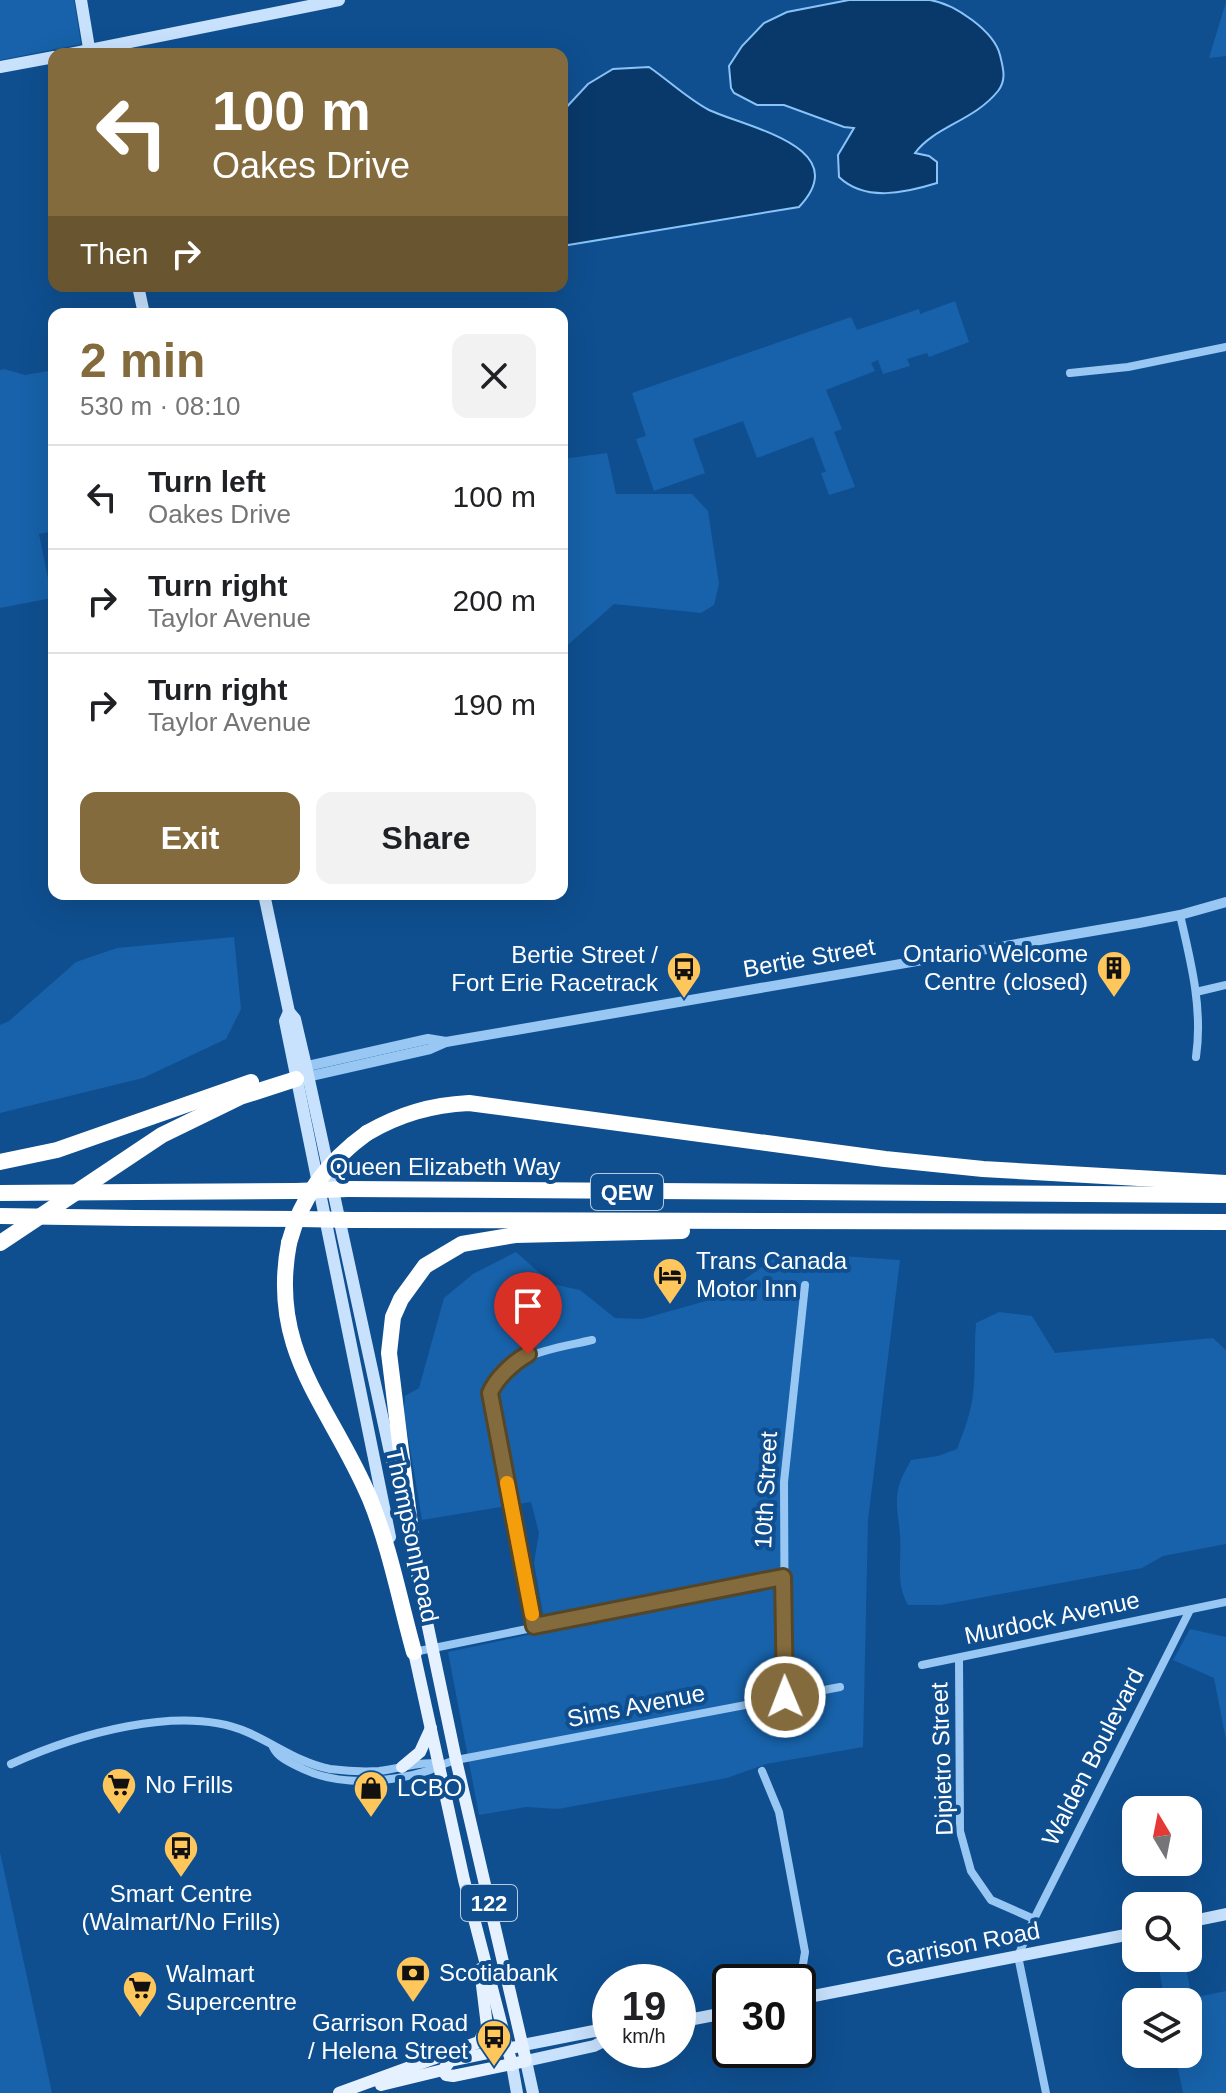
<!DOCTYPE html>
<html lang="en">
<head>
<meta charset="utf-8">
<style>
	:root { --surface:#fff; --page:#f2f2f2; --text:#202124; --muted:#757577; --line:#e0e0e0; --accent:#846b3d }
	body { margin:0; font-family:Helvetica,sans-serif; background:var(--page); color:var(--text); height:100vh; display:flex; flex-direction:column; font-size:30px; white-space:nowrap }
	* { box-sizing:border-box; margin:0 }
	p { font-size:26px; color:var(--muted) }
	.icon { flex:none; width:44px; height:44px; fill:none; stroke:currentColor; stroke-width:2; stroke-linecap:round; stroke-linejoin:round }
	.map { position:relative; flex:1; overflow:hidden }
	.panel { position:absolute; left:48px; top:308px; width:520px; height:592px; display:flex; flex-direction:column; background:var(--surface); border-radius:16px; box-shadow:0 8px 32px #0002 }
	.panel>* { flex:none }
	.guide { position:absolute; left:48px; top:48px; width:520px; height:244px; border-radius:16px; box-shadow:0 8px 32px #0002; background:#846b3d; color:#fff; overflow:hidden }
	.needle { width:52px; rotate:350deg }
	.fabs { position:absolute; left:1122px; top:1796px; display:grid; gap:16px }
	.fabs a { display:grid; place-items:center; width:80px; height:80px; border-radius:16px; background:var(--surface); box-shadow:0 8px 32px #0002; font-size:40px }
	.speed { position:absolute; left:592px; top:1964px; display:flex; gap:16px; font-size:40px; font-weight:700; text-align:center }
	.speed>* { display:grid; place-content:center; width:104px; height:104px; border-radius:50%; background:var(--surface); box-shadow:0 8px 32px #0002; line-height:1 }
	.speed small { font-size:20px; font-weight:400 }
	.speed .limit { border:4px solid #111; border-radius:12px; background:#fff; color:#111 }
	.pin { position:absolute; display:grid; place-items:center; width:68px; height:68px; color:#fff; margin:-82px -34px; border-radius:50% 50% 50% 0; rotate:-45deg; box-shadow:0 0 8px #0007 }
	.pin .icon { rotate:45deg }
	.me { position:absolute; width:88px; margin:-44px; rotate:359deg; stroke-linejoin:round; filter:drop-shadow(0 0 6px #0008) }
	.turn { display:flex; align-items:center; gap:28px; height:168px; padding:0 32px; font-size:36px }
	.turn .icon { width:104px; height:104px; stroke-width:2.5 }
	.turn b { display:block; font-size:56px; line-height:68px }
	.then { display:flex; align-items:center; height:76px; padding:0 32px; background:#0003; gap:16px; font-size:30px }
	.round { display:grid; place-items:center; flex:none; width:84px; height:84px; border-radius:16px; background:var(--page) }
	.overview { display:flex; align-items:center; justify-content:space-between; height:136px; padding:0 32px }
	h1 { font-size:48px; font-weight:600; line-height:60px; color:var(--accent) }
	.cta { display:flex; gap:16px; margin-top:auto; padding:16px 32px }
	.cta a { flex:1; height:92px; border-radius:16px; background:var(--accent); color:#fff; font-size:32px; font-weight:600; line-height:92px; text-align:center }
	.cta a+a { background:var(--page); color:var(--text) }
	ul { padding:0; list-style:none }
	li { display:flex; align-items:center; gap:24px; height:104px; padding:0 32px; border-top:2px solid var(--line) }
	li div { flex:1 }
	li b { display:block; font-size:30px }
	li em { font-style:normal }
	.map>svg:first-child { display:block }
</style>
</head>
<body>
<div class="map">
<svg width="1226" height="2093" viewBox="0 0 1226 2093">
	<rect width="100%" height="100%" fill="#0f4f90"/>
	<!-- green -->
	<g fill="#1762aa">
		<path d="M 0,0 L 74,0 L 81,44 L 0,60 Z"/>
		<path d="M 1226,2 L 1226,56 L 1209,58 Z"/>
		<path d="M 955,301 L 969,342 L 929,357 L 927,353 L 907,359 L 910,366 L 883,374 L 878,360 L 871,363 L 875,371 L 826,390 L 842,429 L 834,432 L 855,487 L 829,495 L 821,473 L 826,472 L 813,437 L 757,458 L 743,421 L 693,439 L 705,473 L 654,491 L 636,439 L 646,436 L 632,393 L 851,317 L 857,330 L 919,309 L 920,314 Z"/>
		<path d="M 4,369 L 25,375 L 54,370 L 54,531 L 39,534 L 52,598 L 0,608 L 0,370 Z"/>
		<path d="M 607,453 L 616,494 L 692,494 L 708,511 L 719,584 L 714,605 L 701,613 L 614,604 L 562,650 L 562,459 Z"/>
		<path d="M 234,937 L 241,1009 L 226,1039 L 143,1078 L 0,1113 L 0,1025 L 9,1021 L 76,962 L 117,948 Z"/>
		<path d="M 516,1252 L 552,1284 L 580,1290 L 615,1318 L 642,1319 L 720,1297 L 783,1252 L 900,1260 L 868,1520 L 863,1747 L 766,1764 L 727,1778 L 558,1809 L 526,1807 L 479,1815 L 448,1652 L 546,1631 L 534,1563 L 539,1533 L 531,1502 L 422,1520 L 404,1412 L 405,1396 L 419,1388 L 444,1298 L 473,1274 Z"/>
		<path d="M 999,1312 L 1032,1316 L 1055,1353 L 1213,1338 L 1226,1350 L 1226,1544 L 1163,1556 L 1142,1568 L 941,1605 L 908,1605 C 895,1583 902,1559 900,1535 C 899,1520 895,1505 898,1490 C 900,1479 906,1470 911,1460 L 938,1456 L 957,1449 C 964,1431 971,1413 973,1394 C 976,1370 974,1347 976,1323 Z"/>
		<path d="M 1190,1629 L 1226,1637 L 1226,1740 L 1214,1678 L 1173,1660 Z"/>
		<path d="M 0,1852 L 52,2093 L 0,2093 Z"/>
		<path d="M 1157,1958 L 1184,1958 L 1192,1998 L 1226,1991 L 1226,2093 L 1183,2093 L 1175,2054 L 1188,2054 L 1188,2002 L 1165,2002 Z"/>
	</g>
	<!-- water -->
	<g fill="#09396b" stroke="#8ac3f7" stroke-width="2">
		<path d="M 849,0 C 874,0 906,0 930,0 C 955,4 994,31 1000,55 C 1003,68 1007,79 998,91 C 974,121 935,126 915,153 L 929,156 L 937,162 L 937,183 C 905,193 865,202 839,177 L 838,155 L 854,128 L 844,127 L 784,105 L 757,105 L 734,93 L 731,88 L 729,66 L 742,46 L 764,23 L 787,12 Z"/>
		<path d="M 649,67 C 668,80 688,99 709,110 C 745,127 856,147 799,207 L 562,246 L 562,112 L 588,84 L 613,69 Z"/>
	</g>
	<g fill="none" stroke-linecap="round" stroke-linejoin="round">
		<!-- minor -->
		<g stroke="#99c7f3" stroke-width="8">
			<path d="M 1070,373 L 1128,367 L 1226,347"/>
			<path d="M 1180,915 C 1191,962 1203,1009 1196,1057"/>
			<path d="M 1196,992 L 1226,985"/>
			<path d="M 534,1626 L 490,1393 C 507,1352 554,1349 592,1340"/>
			<path d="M 414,1652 L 783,1577"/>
			<path d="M 959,1658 L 960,1831 L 971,1871 L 991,1900 L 1034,1919"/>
			<path d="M 922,1665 L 1226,1602"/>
			<path d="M 785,1697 L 784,1482 L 805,1285"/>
			<path d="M 273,1747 C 278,1758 291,1763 303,1769 C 339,1786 389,1783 427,1771 C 437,1767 445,1763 456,1760 L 840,1687"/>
			<path d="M 11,1764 C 75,1735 180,1703 247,1732 C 275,1744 299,1763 330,1769 C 346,1771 363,1772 379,1771 C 399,1769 418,1761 439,1764"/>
			<path d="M 762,1771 L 779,1812 L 805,1952 L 798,1995"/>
			<path d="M 1046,2093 L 1018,1956 L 1034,1919 L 1190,1610"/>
		</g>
		<!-- tertiary -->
		<g stroke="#99c7f3" stroke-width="10">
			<path d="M 299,1068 L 428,1039 L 446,1042"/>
			<path d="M 302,1078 L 430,1049 L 446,1042 L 1139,923 L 1180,915 L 1226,902"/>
		</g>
		<!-- secondary -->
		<g stroke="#c8e2fd" stroke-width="12">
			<path d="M 81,0 L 90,54"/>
			<path d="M 70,54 L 339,0"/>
			<path d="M 0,67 L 54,57"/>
			<path d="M 138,286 L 144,314"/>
			<path d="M 264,894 L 289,1012 L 295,1019 L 306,1066 L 401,1503"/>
			<path d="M 289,1012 L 285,1021 L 390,1537"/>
			<path d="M 1188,1922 L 1226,1914"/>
			<path d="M 798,1999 L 1136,1933"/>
			<path d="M 678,2022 L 730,2012"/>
			<path d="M 523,2045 L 594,2031 L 610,2032"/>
			<path d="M 512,2065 L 517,2093"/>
			<path d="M 533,2093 L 526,2061 L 594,2046 L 610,2038"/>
		</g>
		<!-- primary -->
		<g stroke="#e5f1ff" stroke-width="12">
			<path d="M 415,1565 L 456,1760 L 526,2061 L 453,2076 L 446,2075 L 443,2070"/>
			<path d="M 414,1652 L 464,1880 L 512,2065"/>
			<path d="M 402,1767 L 420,1752 L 431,1728"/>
			<path d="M 381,2085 L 443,2070 L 450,2061 L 516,2047"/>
			<path d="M 339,2093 L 479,2042 L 487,2026 L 480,1969"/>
		</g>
		<!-- motorway -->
		<g stroke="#fff" stroke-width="16">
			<path d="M 367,1133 C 400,1114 431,1105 469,1103 L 885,1159 L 983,1169 L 1226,1183"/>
			<path d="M 0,1162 L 57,1150 L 251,1082"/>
			<path d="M 348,1189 L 1226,1195"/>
			<path d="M 137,1192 L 296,1191"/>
			<path d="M 134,1218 L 300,1219"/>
			<path d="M 352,1220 L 1226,1222"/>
			<path d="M 0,1243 L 162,1135 L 240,1097 L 296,1079"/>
			<path d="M 289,1243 C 268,1353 331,1406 370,1499 C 390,1548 400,1602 414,1652"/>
			<path d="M 415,1565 L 389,1353 L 393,1317 L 401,1299 L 425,1266 L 462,1244 L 515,1235 L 682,1231"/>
		</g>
		<!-- motorway-bridge -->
		<g stroke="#fff" stroke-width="16">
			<path d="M 296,1191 L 348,1189"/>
			<path d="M 0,1193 L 137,1192"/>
			<path d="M 0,1216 L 134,1218"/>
			<path d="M 300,1219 L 352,1220"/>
			<path d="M 289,1243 C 301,1197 328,1161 367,1133"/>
		</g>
	</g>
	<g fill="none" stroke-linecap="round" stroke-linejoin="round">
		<!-- route casing -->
		<g stroke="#564628" stroke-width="20">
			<path id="route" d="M 528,1354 C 514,1362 496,1378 490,1393 L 534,1626 L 783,1577 L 785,1697"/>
		</g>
		<!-- route -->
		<use href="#route" stroke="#846b3d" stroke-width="14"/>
		<!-- slow -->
		<path stroke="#f59e0b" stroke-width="14" d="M 507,1483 L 532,1614"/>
	</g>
	<!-- icons -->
	<defs>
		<g id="building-pin" transform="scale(1.8)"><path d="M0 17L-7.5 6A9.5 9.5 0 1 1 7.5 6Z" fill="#ffc65b" stroke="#0f4f90"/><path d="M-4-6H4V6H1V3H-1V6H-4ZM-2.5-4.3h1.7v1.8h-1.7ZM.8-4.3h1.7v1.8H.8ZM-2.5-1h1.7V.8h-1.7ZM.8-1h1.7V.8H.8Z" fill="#111"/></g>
		<g id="bus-pin" transform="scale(1.8)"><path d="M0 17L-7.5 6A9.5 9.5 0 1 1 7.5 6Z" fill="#ffc65b" stroke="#0f4f90"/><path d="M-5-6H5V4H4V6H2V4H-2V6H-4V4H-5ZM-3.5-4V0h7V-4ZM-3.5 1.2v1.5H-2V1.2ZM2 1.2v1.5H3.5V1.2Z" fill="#111"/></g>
		<g id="hotel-pin" transform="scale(1.8)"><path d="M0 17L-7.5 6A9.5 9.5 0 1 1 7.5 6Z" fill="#ffc65b" stroke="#0f4f90"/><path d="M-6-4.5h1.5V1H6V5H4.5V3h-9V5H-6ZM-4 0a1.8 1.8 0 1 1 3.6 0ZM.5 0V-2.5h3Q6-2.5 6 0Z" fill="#111"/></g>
		<g id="supermarket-pin" transform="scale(1.8)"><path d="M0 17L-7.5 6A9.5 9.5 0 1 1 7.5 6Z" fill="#ffc65b" stroke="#0f4f90"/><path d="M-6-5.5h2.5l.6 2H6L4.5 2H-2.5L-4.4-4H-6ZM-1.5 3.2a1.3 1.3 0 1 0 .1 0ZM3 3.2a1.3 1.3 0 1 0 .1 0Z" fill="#111"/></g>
		<g id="shop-pin" transform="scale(1.8)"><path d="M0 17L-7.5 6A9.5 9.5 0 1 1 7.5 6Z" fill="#ffc65b" stroke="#0f4f90"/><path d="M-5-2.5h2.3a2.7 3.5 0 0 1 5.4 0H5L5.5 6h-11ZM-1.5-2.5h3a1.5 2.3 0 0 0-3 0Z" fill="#111"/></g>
		<g id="bank-pin" transform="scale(1.8)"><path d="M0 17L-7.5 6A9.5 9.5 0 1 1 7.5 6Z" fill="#ffc65b" stroke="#0f4f90"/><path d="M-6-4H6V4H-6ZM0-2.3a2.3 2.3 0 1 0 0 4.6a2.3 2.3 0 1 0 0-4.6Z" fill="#111"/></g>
	</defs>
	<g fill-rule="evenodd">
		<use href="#building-pin" x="1114" y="968"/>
		<use href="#bus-pin" x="684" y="969"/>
		<use href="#hotel-pin" x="670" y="1275"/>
		<use href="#supermarket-pin" x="119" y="1785"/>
		<use href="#shop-pin" x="371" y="1788"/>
		<use href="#bus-pin" x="181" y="1848"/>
		<use href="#bank-pin" x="413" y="1973"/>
		<use href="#supermarket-pin" x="140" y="1988"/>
		<use href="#bus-pin" x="494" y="2037"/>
	</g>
	<g text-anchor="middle" stroke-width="8" stroke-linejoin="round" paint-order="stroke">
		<!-- shield labels -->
		<g fill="#0f4f90" stroke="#b7cade" stroke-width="2">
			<rect x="591" y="1174" width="72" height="36" rx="6"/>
			<rect x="461" y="1885" width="56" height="36" rx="6"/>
		</g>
		<g font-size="22" font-weight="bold" fill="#fff">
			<text x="627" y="1200">QEW</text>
			<text x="489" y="1911">122</text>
		</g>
		<!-- poi labels -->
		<g font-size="24" fill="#fff" stroke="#0f4f90" text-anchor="start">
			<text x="1088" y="962" text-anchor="end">Ontario Welcome<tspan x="1088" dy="28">Centre (closed)</tspan></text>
			<text x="658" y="963" text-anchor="end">Bertie Street /<tspan x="658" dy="28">Fort Erie Racetrack</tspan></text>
			<text x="696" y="1269">Trans Canada<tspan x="696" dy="28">Motor Inn</tspan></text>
			<text x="145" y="1793">No Frills</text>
			<text x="397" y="1796">LCBO</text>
			<text x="181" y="1902" text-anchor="middle">Smart Centre<tspan x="181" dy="28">(Walmart/No Frills)</tspan></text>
			<text x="439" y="1981">Scotiabank</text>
			<text x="166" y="1982">Walmart<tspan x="166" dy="28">Supercentre</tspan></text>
			<text x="468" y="2031" text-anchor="end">Garrison Road<tspan x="468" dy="28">/ Helena Street</tspan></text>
		</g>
		<!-- street labels -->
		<g font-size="24" fill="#fff" stroke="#0f4f90">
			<text transform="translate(809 958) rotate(-10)" y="8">Bertie Street</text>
			<text x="445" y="1175">Queen Elizabeth Way</text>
			<text transform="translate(766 1490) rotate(-87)" y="8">10th Street</text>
			<text transform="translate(412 1535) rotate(78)" y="8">Thompson Road</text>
			<text transform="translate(1052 1618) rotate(-12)" y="8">Murdock Avenue</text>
			<text transform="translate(636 1706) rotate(-11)" y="8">Sims Avenue</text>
			<text transform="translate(1093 1757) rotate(-63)" y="8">Walden Boulevard</text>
			<text transform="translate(942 1759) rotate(-92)" y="8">Dipietro Street</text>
			<text transform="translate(963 1945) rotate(-11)" y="8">Garrison Road</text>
		</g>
	</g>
</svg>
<div class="fabs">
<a><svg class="needle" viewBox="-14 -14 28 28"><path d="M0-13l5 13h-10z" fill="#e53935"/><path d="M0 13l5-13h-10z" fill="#757577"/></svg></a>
<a><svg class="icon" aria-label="search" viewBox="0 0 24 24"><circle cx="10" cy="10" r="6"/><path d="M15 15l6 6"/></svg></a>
<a><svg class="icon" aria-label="layers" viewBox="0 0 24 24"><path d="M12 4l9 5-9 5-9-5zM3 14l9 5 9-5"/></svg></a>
</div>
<div class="speed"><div>19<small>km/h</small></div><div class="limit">30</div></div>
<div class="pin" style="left:528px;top:1354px;background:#d93025"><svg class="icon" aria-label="arrive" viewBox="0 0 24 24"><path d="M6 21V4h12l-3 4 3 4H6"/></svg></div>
<svg class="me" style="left:785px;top:1697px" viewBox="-20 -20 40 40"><circle r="17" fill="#846b3d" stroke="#fff" stroke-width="3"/><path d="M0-11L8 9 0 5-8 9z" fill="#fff"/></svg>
<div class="guide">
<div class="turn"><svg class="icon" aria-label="left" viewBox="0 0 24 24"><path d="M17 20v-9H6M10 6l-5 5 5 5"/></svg><div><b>100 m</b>Oakes Drive</div></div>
<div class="then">Then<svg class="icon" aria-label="right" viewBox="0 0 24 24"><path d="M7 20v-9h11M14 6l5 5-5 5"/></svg></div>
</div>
<section class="panel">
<div class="overview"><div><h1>2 min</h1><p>530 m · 08:10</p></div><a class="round"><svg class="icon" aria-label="close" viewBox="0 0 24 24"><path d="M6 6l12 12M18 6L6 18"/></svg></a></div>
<ul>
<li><svg class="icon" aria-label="left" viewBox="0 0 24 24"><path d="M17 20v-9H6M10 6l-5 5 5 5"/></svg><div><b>Turn left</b><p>Oakes Drive</p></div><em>100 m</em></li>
<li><svg class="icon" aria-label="right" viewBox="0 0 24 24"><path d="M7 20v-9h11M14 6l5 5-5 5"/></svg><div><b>Turn right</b><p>Taylor Avenue</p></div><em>200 m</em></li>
<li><svg class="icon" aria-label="right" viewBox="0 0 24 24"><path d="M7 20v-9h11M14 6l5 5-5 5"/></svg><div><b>Turn right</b><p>Taylor Avenue</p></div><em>190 m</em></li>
</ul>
<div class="cta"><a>Exit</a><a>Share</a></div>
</section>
</div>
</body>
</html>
